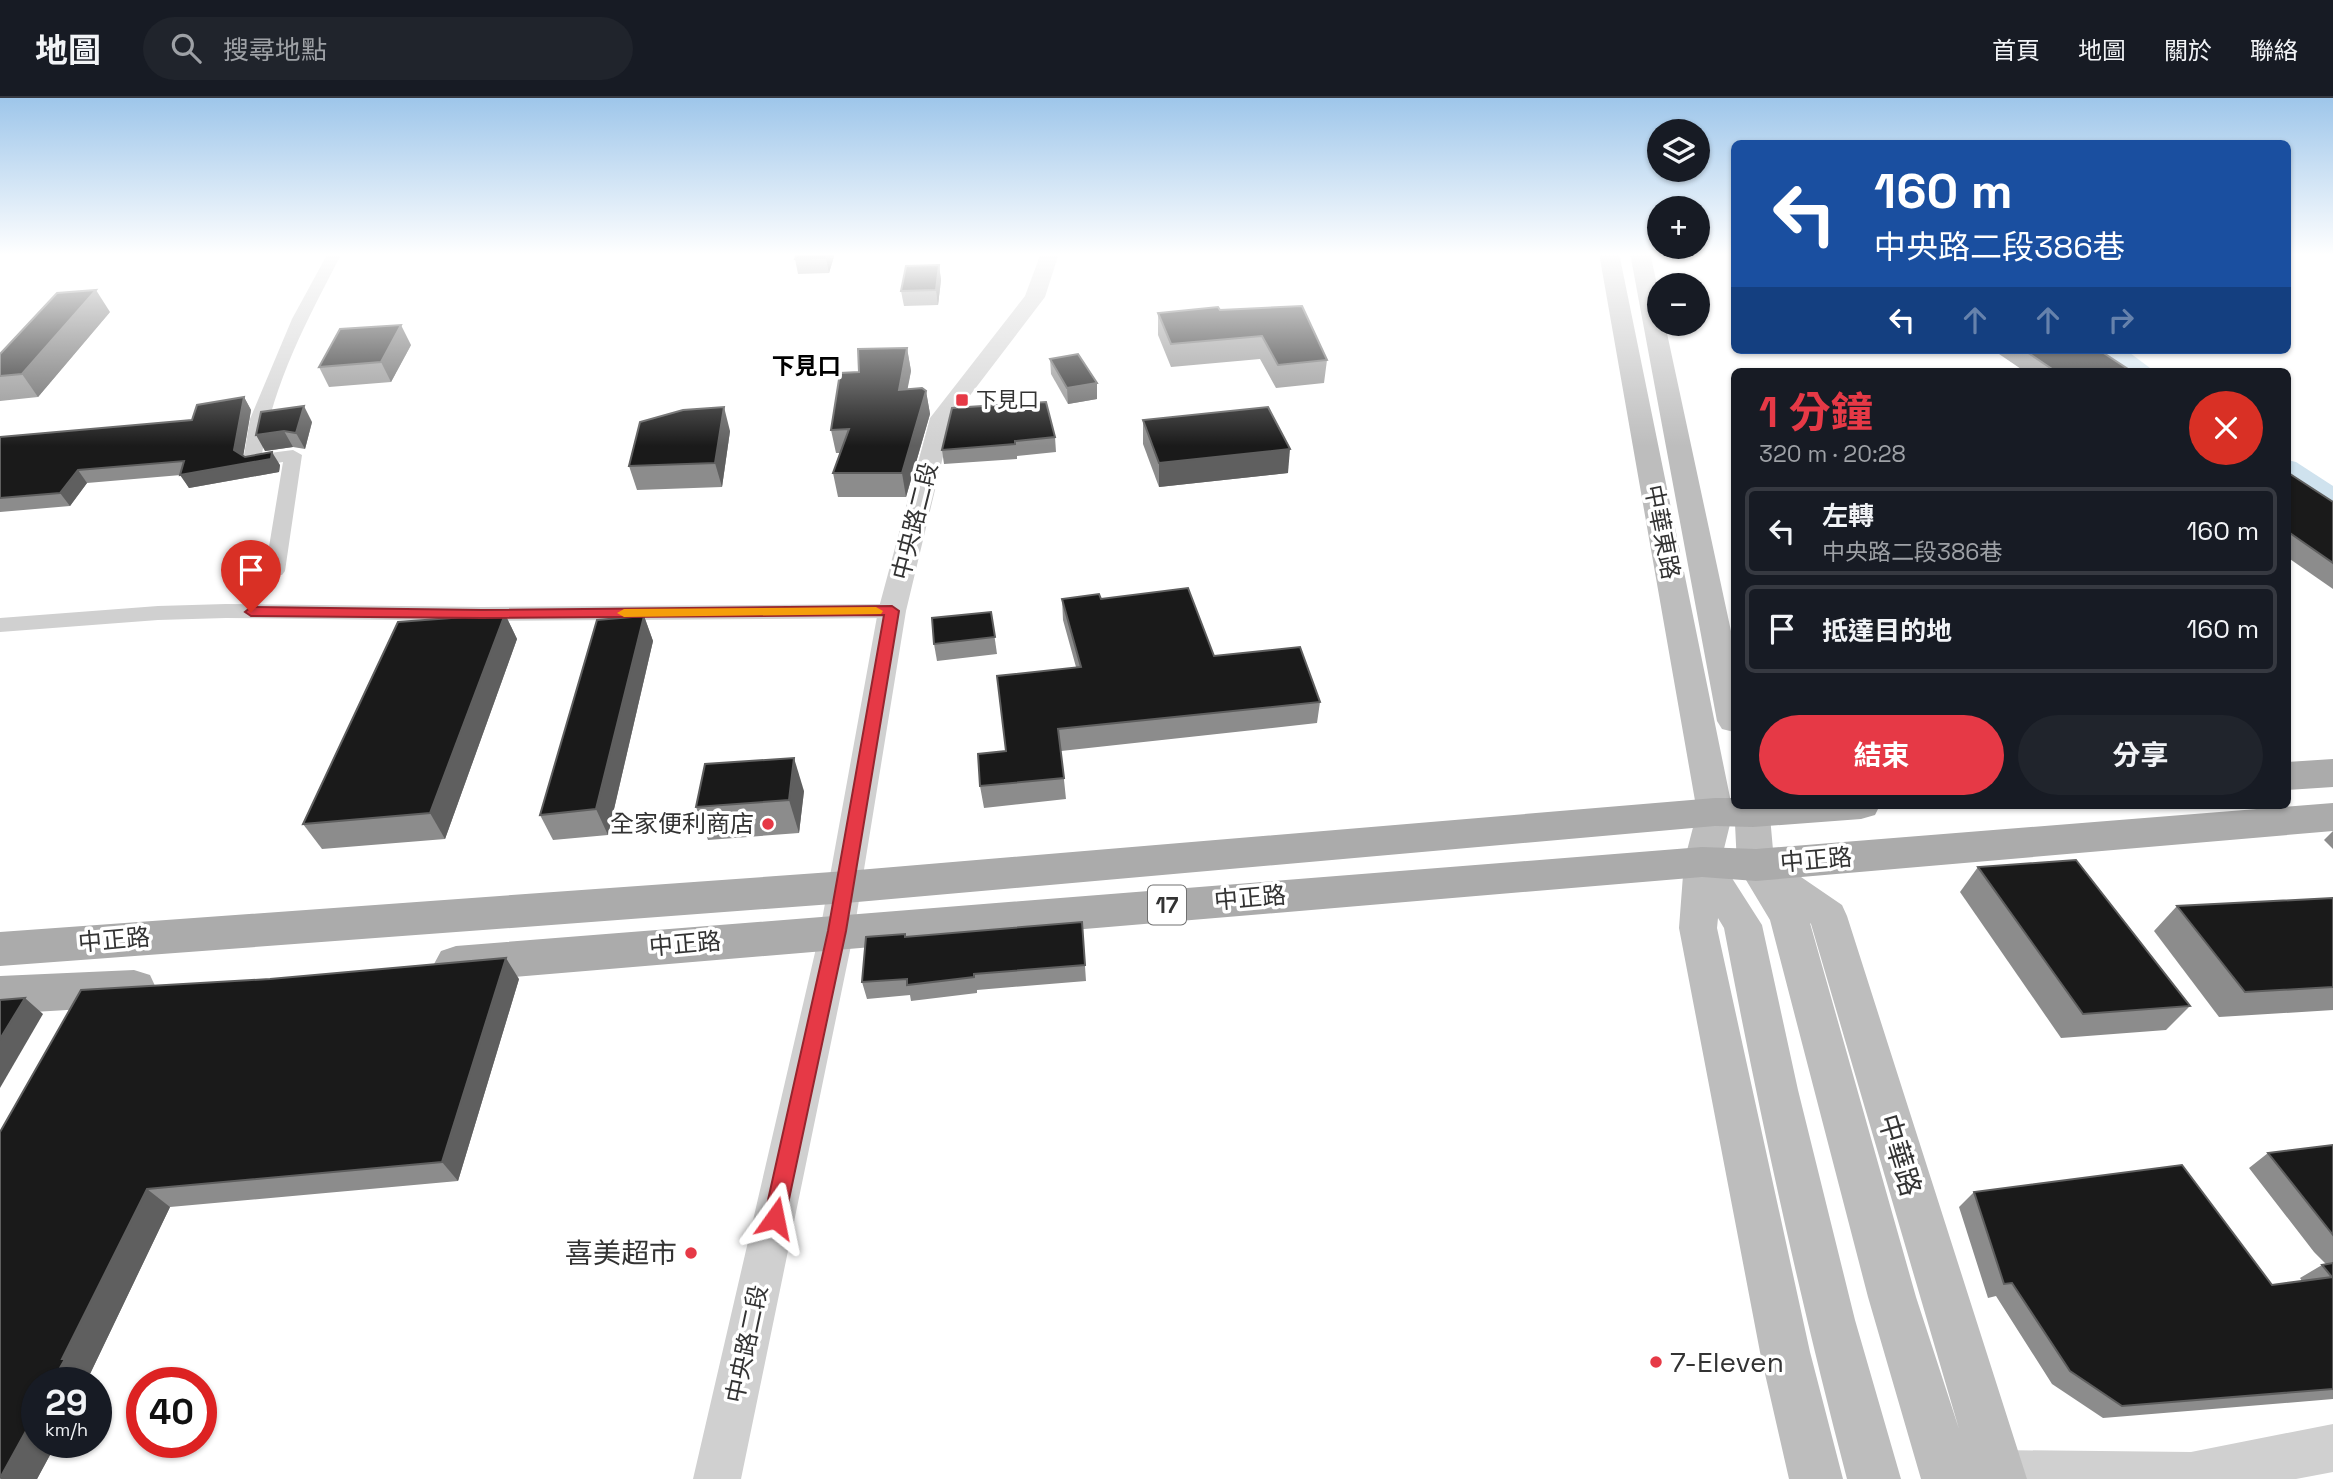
<!DOCTYPE html>
<html lang="zh-TW">
<head>
<meta charset="utf-8">
<style>
	:root { --surface:#171b24; --page:#20242c; --text:#f1f3f6; --muted:#9ea1a6; --line:#363941; --accent:#e63946 }
	body { margin:0; font-family:"Space Grotesk","Noto Sans TC",sans-serif; background:var(--page); color:var(--text); height:100vh; display:flex; flex-direction:column; font-size:26px; white-space:nowrap }
	* { box-sizing:border-box; margin:0 }
	p { font-size:23px; color:var(--muted) }
	.icon { flex:none; width:38px; height:38px; fill:none; stroke:currentColor; stroke-width:2; stroke-linecap:round; stroke-linejoin:round }
	.map { position:relative; flex:1; overflow:hidden }
	.details { position:absolute; left:1731px; top:270px; width:560px; height:441px; display:flex; flex-direction:column; background:var(--surface); border-radius:10px; box-shadow:0 2px 5px #0004 }
	.details>* { flex:none }
	.guide { position:absolute; left:1731px; top:42px; width:560px; height:214px; border-radius:10px; box-shadow:0 2px 5px #0004; background:#1a4fa0; color:#fff; overflow:hidden }
	.tools { position:absolute; left:1647px; top:21px; display:grid; gap:14px }
	.tools a { display:grid; place-items:center; width:63px; height:63px; border-radius:50%; background:var(--surface); box-shadow:0 2px 5px #0004; font-size:35px }
	.speed { position:absolute; left:21px; top:1269px; display:flex; gap:14px; font-size:35px; font-weight:700; text-align:center }
	.speed>* { display:grid; place-content:center; width:91px; height:91px; border-radius:50%; background:var(--surface); box-shadow:0 2px 5px #0004; line-height:1 }
	.speed small { font-size:18px; font-weight:400 }
	.speed .limit { border:10px solid #d22; background:#fff; color:#111 }
	.pin { position:absolute; display:grid; place-items:center; width:60px; height:60px; color:#fff; margin:-72px -30px; border-radius:50% 50% 50% 0; rotate:-45deg; box-shadow:0 0 7px #0007 }
	.pin .icon { rotate:45deg }
	.me { position:absolute; width:77px; margin:-38px; rotate:12deg; stroke-linejoin:round; filter:drop-shadow(0 0 5px #0008) }
	.turn { display:flex; align-items:center; gap:24px; height:147px; padding:0 28px; font-size:32px }
	.turn .icon { width:91px; height:91px; stroke-width:2.5 }
	.turn b { display:block; font-size:49px; line-height:60px }
	.lanes { display:flex; align-items:center; height:66px; padding:0 28px; background:#0003; justify-content:center; gap:35px; direction:ltr }
	.lanes .off { opacity:.35 }
	.round { display:grid; place-items:center; flex:none; width:74px; height:74px; border-radius:37px; background:var(--page) }
	.overview { display:flex; align-items:center; justify-content:space-between; height:119px; padding:0 28px }
	h1 { font-size:42px; font-weight:700; line-height:52px; color:var(--accent) }
	.cta { display:flex; gap:14px; margin-top:auto; padding:14px 28px }
	.cta a { flex:1; height:80px; border-radius:42px; background:var(--accent); color:#fff; font-size:28px; font-weight:700; line-height:80px; text-align:center }
	.cta a+a { background:var(--page); color:var(--text) }
	ul { padding:0; list-style:none }
	li { display:flex; align-items:center; gap:21px; height:88px; margin:0 14px 10px; padding:0 14px; border:4px solid var(--line); border-radius:10px }
	li div { flex:1 }
	li b { display:block; font-size:26px }
	li em { font-style:normal }
	header { display:flex; align-items:center; gap:42px; box-sizing:border-box; height:98px; padding:0 35px; background:var(--surface); border-bottom:2px solid var(--line) }
	header strong { font-size:33px }
	nav { display:flex; gap:38px; margin-inline-start:auto; font-size:24px }
	.search { width:490px; height:63px; background:var(--page); display:flex; align-items:center; gap:18px; box-sizing:border-box; padding:0 24px; border-radius:38px; color:var(--muted); font-size:26px }
	.map>svg:first-child { display:block }
</style>
</head>
<body>
<header>
<strong>地圖</strong>
<div class="search"><svg class="icon" aria-label="search" viewBox="0 0 24 24"><circle cx="10" cy="10" r="6"/><path d="M15 15l6 6"/></svg>搜尋地點</div>
<nav><a>首頁</a><a>地圖</a><a>關於</a><a>聯絡</a></nav>
</header>
<div class="map">
<svg width="2333" height="1381" viewBox="0 0 2333 1381">
	<rect width="100%" height="100%" fill="#fff"/>
	<g fill="none" stroke-linecap="round" stroke-linejoin="round">
		<!-- canal -->
		<g fill="#cfe2ee" fill-rule="evenodd">
			<path d="M 2100,252 L 2126,252 L 2154,273 L 2128,273 Z"/>
			<path d="M 2287,362 L 2296,364 L 2333,388 L 2333,408 L 2324,405 L 2287,381 Z"/>
		</g>
		<!-- minor -->
		<g fill="#d0d0d0" fill-rule="evenodd">
			<path d="M 328,155 L 342,155 C 309,218 273,285 262,356 L 293,352 L 302,357 L 285,473 L 282,477 L 268,477 L 265,473 L 283,364 L 252,369 L 243,363 L 250,321 L 292,221 Z"/>
			<path d="M 226,506 L 482,509 L 892,506 L 899,508 L 903,513 L 899,518 L 892,520 L 482,523 L 226,520 L 158,522 L 0,534 L 0,520 L 158,508 Z"/>
		</g>
		<!-- tertiary -->
		<g fill="#d0d0d0" fill-rule="evenodd">
			<path d="M 1041,155 L 1059,155 L 1045,199 L 952,321 L 906,513 L 854,833 L 741,1381 L 693,1381 L 820,833 L 878,513 L 930,320 L 1025,198 Z"/>
			<path d="M 2333,1326 L 2333,1374 L 2296,1381 L 1921,1381 L 1928,1364 L 1945,1357 L 1997,1352 L 2191,1354 Z"/>
		</g>
		<!-- secondary -->
		<g fill="#bdbdbd" fill-rule="evenodd">
			<path d="M 1599,155 L 1619,155 L 1733,714 L 1721,763 L 1762,827 L 1798,992 L 1855,1222 L 1901,1381 L 1847,1381 C 1799,1198 1759,1015 1724,830 L 1718,820 L 1717,830 L 1810,1254 L 1843,1381 L 1789,1381 L 1760,1254 L 1679,830 L 1684,764 L 1697,714 Z"/>
			<path d="M 1630,155 L 1650,155 L 1659,195 L 1659,226 L 1665,226 L 1734,547 L 1734,634 L 1722,631 L 1717,623 Z"/>
			<path d="M 1734,705 L 1769,707 L 1774,763 L 1782,766 L 1842,807 L 1847,818 L 2027,1381 L 1921,1381 L 1868,1199 L 1770,822 L 1737,767 ZM 1810,825 L 1811,826 L 1959,1331 L 1916,1199 Z"/>
		</g>
		<!-- primary -->
		<g fill="#ababab" fill-rule="evenodd">
			<path d="M 2333,661 L 2333,689 L 2287,692 L 2287,664 Z"/>
			<path d="M 1715,700 L 1734,700 L 1734,707 L 1880,707 L 1875,717 L 1861,721 L 1753,729 L 1715,728 L 846,805 L 0,868 L 0,834 L 846,773 Z"/>
			<path d="M 2333,705 L 2333,733 L 1756,783 L 1702,779 L 456,884 L 441,879 L 434,866 L 441,853 L 456,848 L 1702,749 L 1756,751 Z"/>
			<path d="M 134,872 L 150,877 L 156,890 L 150,903 L 134,908 L 0,916 L 0,878 Z"/>
		</g>
	</g>
	<!-- wall -->
	<g fill="#8c8c8c">
		<path d="M 835,155 L 829,175 L 798,176 L 795,161 Z"/>
		<path d="M 939,167 L 941,182 L 938,207 L 904,208 L 901,193 Z"/>
		<path d="M 1220,212 L 1327,262 L 1324,285 L 1276,290 L 1260,261 L 1171,269 L 1158,237 L 1158,215 Z"/>
		<path d="M 110,214 L 38,299 L 0,303 L 0,256 Z"/>
		<path d="M 411,247 L 391,284 L 329,289 L 319,269 Z"/>
		<path d="M 907,250 L 911,273 L 907,291 L 926,293 L 930,316 L 906,399 L 838,399 L 833,375 L 840,355 L 836,355 L 831,332 L 859,274 Z"/>
		<path d="M 2001,252 L 2099,252 L 2131,273 L 2024,273 L 1999,256 Z"/>
		<path d="M 1050,261 L 1097,301 L 1068,306 L 1051,276 Z"/>
		<path d="M 244,299 L 251,312 L 243,358 L 280,367 L 279,374 L 189,390 L 181,377 L 87,385 L 70,408 L 0,414 L 0,339 L 192,322 Z"/>
		<path d="M 952,310 L 1055,339 L 1056,354 L 1017,358 L 1017,361 L 944,366 L 942,352 Z"/>
		<path d="M 261,314 L 312,324 L 305,351 L 293,349 L 265,353 Z"/>
		<path d="M 1143,322 L 1288,375 L 1159,389 L 1143,346 Z"/>
		<path d="M 730,333 L 722,389 L 637,392 L 629,368 Z"/>
		<path d="M 2287,374 L 2333,404 L 2333,491 L 2287,459 Z"/>
		<path d="M 1062,501 L 1101,501 L 1214,558 L 1320,604 L 1317,625 L 1061,653 L 1066,701 L 984,710 L 980,688 L 1006,653 L 1076,569 L 1063,522 Z"/>
		<path d="M 991,514 L 997,556 L 937,563 L 934,546 Z"/>
		<path d="M 505,516 L 517,541 L 445,741 L 322,751 L 303,726 Z"/>
		<path d="M 644,518 L 653,543 L 608,737 L 553,742 L 540,717 Z"/>
		<path d="M 804,693 L 799,735 L 708,742 L 696,709 Z"/>
		<path d="M 2333,733 L 2333,751 L 2324,742 Z"/>
		<path d="M 1978,769 L 2190,908 L 2166,932 L 2061,940 L 1960,794 Z"/>
		<path d="M 2333,800 L 2333,912 L 2219,919 L 2154,833 L 2177,808 Z"/>
		<path d="M 1082,824 L 1086,883 L 977,892 L 977,895 L 911,903 L 910,897 L 867,901 L 862,884 L 906,839 Z"/>
		<path d="M 519,881 L 458,1083 L 170,1109 L 90,1276 L 92,1277 L 37,1344 L 57,1344 L 37,1381 L 0,1034 Z"/>
		<path d="M 2333,1047 L 2333,1301 L 2103,1320 L 2052,1286 L 1996,1198 L 1988,1200 L 1959,1109 L 1974,1094 L 2272,1187 L 2302,1183 L 2300,1180 L 2322,1167 L 2326,1166 L 2314,1154 L 2249,1070 L 2268,1055 Z"/>
	</g>
	<!-- shaded-wall -->
	<g fill="#5f5f5f">
		<path d="M 828,155 L 835,155 L 829,175 L 826,160 Z"/>
		<path d="M 939,167 L 941,182 L 938,207 L 936,192 Z"/>
		<path d="M 96,192 L 110,214 L 38,299 L 22,276 Z"/>
		<path d="M 401,227 L 411,247 L 391,284 L 381,264 Z"/>
		<path d="M 907,250 L 911,273 L 903,315 L 899,292 Z"/>
		<path d="M 1097,285 L 1097,301 L 1068,306 L 1067,290 Z"/>
		<path d="M 926,293 L 930,316 L 906,399 L 902,375 Z"/>
		<path d="M 244,299 L 251,312 L 242,365 L 234,352 Z"/>
		<path d="M 304,308 L 312,324 L 305,351 L 296,335 Z"/>
		<path d="M 724,309 L 730,333 L 722,389 L 715,365 Z"/>
		<path d="M 284,333 L 293,349 L 265,353 L 256,337 Z"/>
		<path d="M 1290,351 L 1288,375 L 1159,389 L 1159,365 Z"/>
		<path d="M 272,354 L 280,367 L 279,374 L 189,390 L 180,377 Z"/>
		<path d="M 78,372 L 87,385 L 70,408 L 60,395 Z"/>
		<path d="M 505,516 L 517,541 L 445,741 L 430,715 Z"/>
		<path d="M 644,518 L 653,543 L 608,737 L 596,711 Z"/>
		<path d="M 794,660 L 804,693 L 799,735 L 789,702 Z"/>
		<path d="M 506,860 L 519,881 L 458,1083 L 442,1064 Z"/>
		<path d="M 25,900 L 43,916 L 0,990 L 0,941 Z"/>
		<path d="M 147,1091 L 170,1109 L 90,1276 L 92,1277 L 88,1284 L 52,1284 L 62,1261 Z"/>
		<path d="M 37,1313 L 37,1344 L 57,1344 L 37,1381 L 0,1381 Z"/>
	</g>
	<!-- building -->
	<g fill="#1a1a1a" stroke="#5f5f5f" stroke-width="2">
		<path d="M 797,155 L 828,155 L 826,160 L 795,161 Z"/>
		<path d="M 939,167 L 936,192 L 901,193 L 906,168 Z"/>
		<path d="M 96,192 L 22,276 L 0,278 L 0,256 L 57,195 Z"/>
		<path d="M 1302,208 L 1327,262 L 1278,267 L 1262,238 L 1171,246 L 1158,215 L 1218,209 L 1220,212 Z"/>
		<path d="M 401,227 L 381,264 L 319,269 L 340,231 Z"/>
		<path d="M 907,250 L 899,292 L 922,290 L 926,293 L 902,375 L 833,375 L 849,331 L 831,332 L 840,275 L 859,274 L 858,251 Z"/>
		<path d="M 2024,252 L 2099,252 L 2131,273 L 2055,273 Z"/>
		<path d="M 1078,256 L 1097,285 L 1067,290 L 1050,261 Z"/>
		<path d="M 244,299 L 234,352 L 245,359 L 272,354 L 271,361 L 180,377 L 184,363 L 78,372 L 60,395 L 0,400 L 0,339 L 192,322 L 197,307 Z"/>
		<path d="M 1046,304 L 1055,339 L 1015,343 L 1015,346 L 942,352 L 952,310 Z"/>
		<path d="M 304,308 L 296,335 L 284,333 L 256,337 L 261,314 Z"/>
		<path d="M 724,309 L 715,365 L 629,368 L 640,324 L 683,312 Z"/>
		<path d="M 1268,309 L 1290,351 L 1159,365 L 1143,322 Z"/>
		<path d="M 2287,374 L 2333,404 L 2333,465 L 2287,433 Z"/>
		<path d="M 1188,490 L 1214,558 L 1300,549 L 1320,604 L 1058,631 L 1064,680 L 980,688 L 978,656 L 1006,653 L 997,578 L 1081,569 L 1062,501 L 1099,496 L 1101,501 Z"/>
		<path d="M 991,514 L 995,539 L 934,546 L 932,520 Z"/>
		<path d="M 505,516 L 430,715 L 303,726 L 398,524 Z"/>
		<path d="M 644,518 L 596,711 L 540,717 L 597,522 Z"/>
		<path d="M 794,660 L 789,702 L 696,709 L 705,666 Z"/>
		<path d="M 2076,762 L 2190,908 L 2083,916 L 1978,769 Z"/>
		<path d="M 2333,800 L 2333,889 L 2245,894 L 2177,808 Z"/>
		<path d="M 1082,824 L 1085,867 L 974,876 L 974,879 L 907,887 L 907,881 L 862,884 L 866,839 L 905,836 L 905,839 Z"/>
		<path d="M 506,860 L 442,1064 L 147,1091 L 62,1261 L 65,1261 L 52,1284 L 37,1284 L 37,1313 L 0,1380 L 0,1034 L 81,892 L 270,881 Z"/>
		<path d="M 25,900 L 0,941 L 0,902 Z"/>
		<path d="M 2333,1047 L 2333,1137 L 2268,1055 Z"/>
		<path d="M 2182,1067 L 2272,1187 L 2332,1179 L 2322,1167 L 2333,1165 L 2333,1291 L 2122,1308 L 2070,1273 L 2012,1185 L 2004,1186 L 1974,1094 Z"/>
	</g>
	<!-- sky -->
	<linearGradient id="sky" x2="0" y2="1"><stop stop-color="#9ec6ea"/><stop offset="0.45" stop-color="#fff"/><stop offset="1" stop-color="#fff" stop-opacity="0"/></linearGradient>
	<rect width="2333" height="348" fill="url(#sky)"/>
	<!-- route -->
	<path fill="#e63946" stroke="#96252e" stroke-width="2" d="M 892,508 L 899,513 L 846,833 L 785,1120 L 782,1127 L 775,1130 L 767,1127 L 764,1120 L 828,833 L 884,517 L 482,520 L 251,518 L 245,514 L 251,509 L 482,512 Z"/>
	<!-- slow -->
	<path fill="#f59e0b" d="M 876,509 L 883,513 L 881,516 L 624,519 L 617,515 L 624,511 Z"/>
	<!-- markers -->
	<g fill="#e63946" stroke="#fff" stroke-width="2.5">
		<rect x="955" y="295" width="14" height="14" rx="3.5"/>
		<circle cx="768" cy="726" r="7"/>
		<circle cx="691" cy="1155" r="7"/>
		<circle cx="1656" cy="1264" r="7"/>
	</g>
	<g text-anchor="middle" stroke-width="7" stroke-linejoin="round" paint-order="stroke">
		<!-- far-poi labels -->
		<g font-size="21" fill="#333" stroke="#fff" text-anchor="start">
			<text x="976" y="309">下見口</text>
		</g>
		<!-- far-quarter labels -->
		<g font-size="23" font-weight="bold" fill="#000" stroke="#fff">
			<text x="806" y="276">下見口</text>
		</g>
		<!-- shield labels -->
		<rect fill="#fff" stroke="#707070" stroke-width="2" x="1148" y="787.5" width="38" height="39" rx="5"/>
		<g font-size="23" font-weight="bold" fill="#333">
			<text x="1167" y="815">17</text>
		</g>
		<!-- street labels -->
		<g font-size="24" fill="#333" stroke="#fff">
			<text transform="translate(915 423) rotate(-76)" y="8">中央路二段</text>
			<text transform="translate(1662 434) rotate(79)" y="8">中華東路</text>
			<text transform="translate(1816 762) rotate(-5)" y="8">中正路</text>
			<text transform="translate(1250 800) rotate(-5)" y="8">中正路</text>
			<text transform="translate(114 842) rotate(-5)" y="8">中正路</text>
			<text transform="translate(685 846) rotate(-5)" y="8">中正路</text>
			<text transform="translate(747 1246) rotate(-78)" y="8">中央路二段</text>
		</g>
		<!-- poi labels -->
		<g font-size="24" fill="#333" stroke="#fff" text-anchor="end">
			<text x="754" y="734">全家便利商店</text>
		</g>
		<!-- near-street labels -->
		<g font-size="28" fill="#333" stroke="#fff">
			<text transform="translate(1900 1057) rotate(73)" y="10">中華路</text>
		</g>
		<!-- near-poi labels -->
		<g font-size="28" fill="#333" stroke="#fff" text-anchor="end">
			<text x="677" y="1165">喜美超市</text>
			<text x="1670" y="1274" text-anchor="start">7-Eleven</text>
		</g>
	</g>
</svg>
<div class="tools">
<a><svg class="icon" aria-label="layers" viewBox="0 0 24 24"><path d="M12 4l9 5-9 5-9-5zM3 14l9 5 9-5"/></svg></a>
<a>+</a>
<a>−</a>
</div>
<div class="speed"><div>29<small>km/h</small></div><div class="limit">40</div></div>
<div class="pin" style="left:251px;top:514px;background:#d93025"><svg class="icon" aria-label="arrive" viewBox="0 0 24 24"><path d="M6 21V4h12l-3 4 3 4H6"/></svg></div>
<svg class="me" style="left:775px;top:1120px" viewBox="-20 -20 40 40"><path d="M0-17L14 15 0 8-14 15z" fill="#e63946" stroke="#fff" stroke-width="4"/></svg>
<div class="guide">
<div class="turn"><svg class="icon" aria-label="left" viewBox="0 0 24 24"><path d="M17 20v-9H6M10 6l-5 5 5 5"/></svg><div><b>160 m</b>中央路二段386巷</div></div>
<div class="lanes"><svg class="icon" aria-label="left" viewBox="0 0 24 24"><path d="M17 20v-9H6M10 6l-5 5 5 5"/></svg><svg class="icon off" aria-label="ahead" viewBox="0 0 24 24"><path d="M12 20V5M6 11l6-6 6 6"/></svg><svg class="icon off" aria-label="ahead" viewBox="0 0 24 24"><path d="M12 20V5M6 11l6-6 6 6"/></svg><svg class="icon off" aria-label="right" viewBox="0 0 24 24"><path d="M7 20v-9h11M14 6l5 5-5 5"/></svg></div>
</div>
<section class="details">
<div class="overview"><div><h1>1 分鐘</h1><p>320 m · 20:28</p></div><a class="round" style="background:#d93025;color:#fff"><svg class="icon" aria-label="close" viewBox="0 0 24 24"><path d="M6 6l12 12M18 6L6 18"/></svg></a></div>
<ul>
<li><svg class="icon" aria-label="left" viewBox="0 0 24 24"><path d="M17 20v-9H6M10 6l-5 5 5 5"/></svg><div><b>左轉</b><p>中央路二段386巷</p></div><em>160 m</em></li>
<li><svg class="icon" aria-label="arrive" viewBox="0 0 24 24"><path d="M6 21V4h12l-3 4 3 4H6"/></svg><div><b>抵達目的地</b></div><em>160 m</em></li>
</ul>
<div class="cta"><a>結束</a><a>分享</a></div>
</section>
</div>
</body>
</html>
